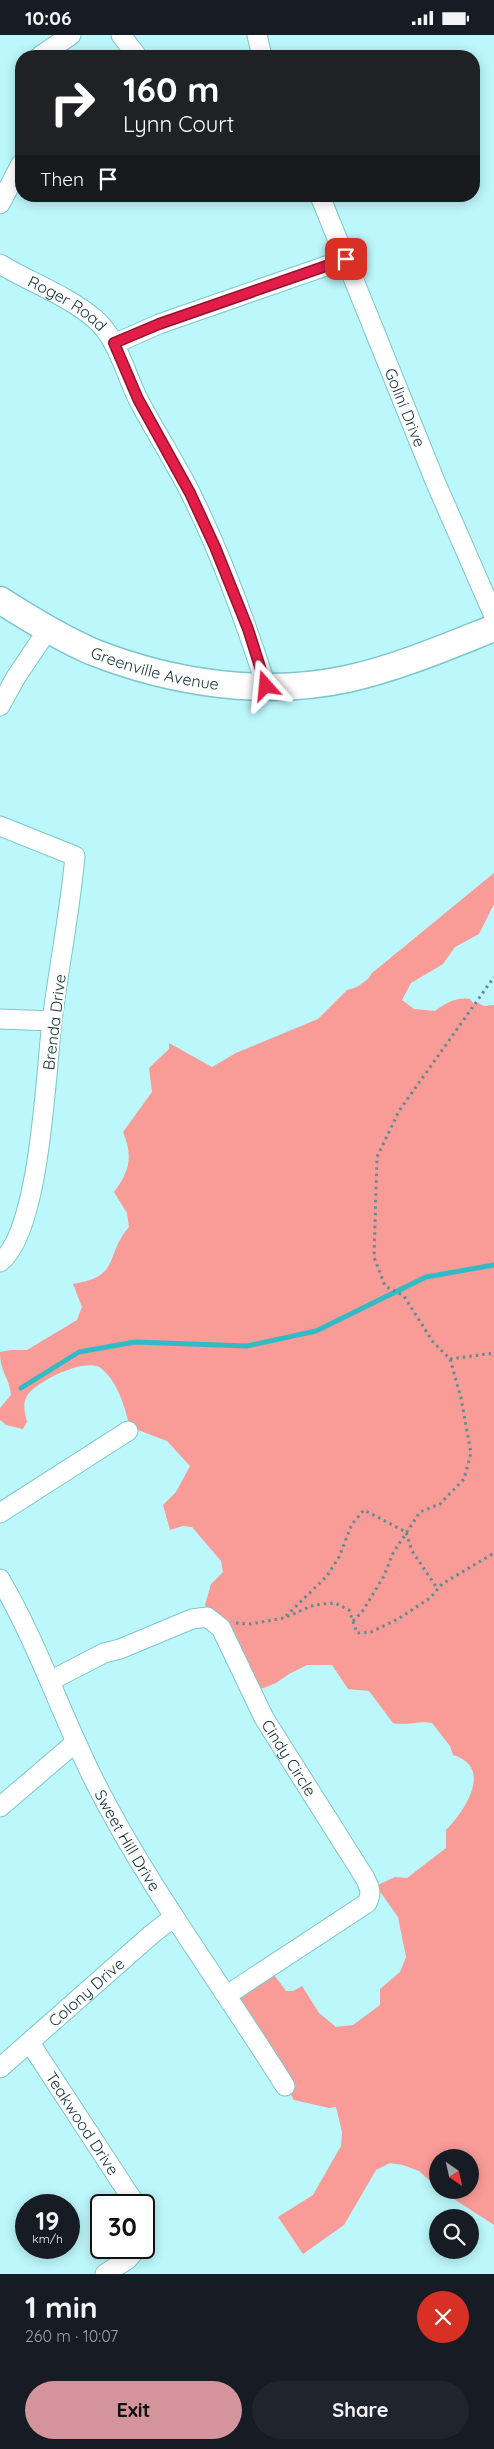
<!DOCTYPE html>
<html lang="en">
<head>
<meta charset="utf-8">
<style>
	:root { --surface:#171b24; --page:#20242c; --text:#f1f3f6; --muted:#9ea1a6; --accent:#d4949c }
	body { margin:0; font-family:Quicksand,sans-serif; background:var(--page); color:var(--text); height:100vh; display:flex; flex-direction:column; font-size:19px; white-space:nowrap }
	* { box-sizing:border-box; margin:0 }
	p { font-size:16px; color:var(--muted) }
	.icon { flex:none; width:28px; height:28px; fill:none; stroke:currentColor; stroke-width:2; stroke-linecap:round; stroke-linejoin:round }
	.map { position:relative; height:2239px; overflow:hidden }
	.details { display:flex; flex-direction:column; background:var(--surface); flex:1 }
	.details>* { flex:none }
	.banner { position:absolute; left:15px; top:15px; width:465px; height:152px; border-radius:20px; box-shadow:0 2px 12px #0003; background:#202124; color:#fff; overflow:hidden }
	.needle { width:32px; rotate:146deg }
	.buttons { position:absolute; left:429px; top:2114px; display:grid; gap:10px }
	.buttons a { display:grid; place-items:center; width:50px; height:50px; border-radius:50%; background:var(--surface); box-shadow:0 2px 12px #0003; font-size:25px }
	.speed { position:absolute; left:15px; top:2159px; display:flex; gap:10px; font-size:25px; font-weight:700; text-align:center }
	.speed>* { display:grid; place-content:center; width:65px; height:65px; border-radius:50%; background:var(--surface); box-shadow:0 2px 12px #0003; line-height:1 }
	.speed small { font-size:12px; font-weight:400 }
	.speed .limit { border:2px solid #111; border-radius:8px; background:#fff; color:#111 }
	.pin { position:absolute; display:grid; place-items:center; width:42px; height:42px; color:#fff; margin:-21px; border-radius:10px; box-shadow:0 2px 8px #0006 }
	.me { position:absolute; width:55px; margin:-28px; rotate:342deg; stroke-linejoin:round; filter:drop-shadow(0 0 4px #0008) }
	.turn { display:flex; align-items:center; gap:18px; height:105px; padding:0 25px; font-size:22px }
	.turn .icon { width:65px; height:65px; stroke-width:2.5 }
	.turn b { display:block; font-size:35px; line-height:42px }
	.then { display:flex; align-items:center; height:48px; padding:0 25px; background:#0003; gap:10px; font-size:19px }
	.round { display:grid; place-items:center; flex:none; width:52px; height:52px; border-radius:26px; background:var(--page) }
	.overview { display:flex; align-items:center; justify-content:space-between; height:85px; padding:0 25px }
	h1 { font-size:30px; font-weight:800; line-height:38px }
	.primary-button { display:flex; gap:10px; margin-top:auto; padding:10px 25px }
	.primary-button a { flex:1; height:58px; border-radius:30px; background:var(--accent); color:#111; font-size:20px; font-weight:800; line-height:58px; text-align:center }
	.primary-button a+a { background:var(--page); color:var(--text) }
	.status { display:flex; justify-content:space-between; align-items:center; height:35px; padding:0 25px; background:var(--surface); direction:ltr }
	.status svg { height:14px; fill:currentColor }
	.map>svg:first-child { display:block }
</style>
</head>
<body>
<div class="status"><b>10:06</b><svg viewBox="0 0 49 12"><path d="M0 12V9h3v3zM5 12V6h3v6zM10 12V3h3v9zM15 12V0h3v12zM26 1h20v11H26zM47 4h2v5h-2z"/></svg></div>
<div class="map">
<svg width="494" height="2239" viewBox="0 0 494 2239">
	<rect width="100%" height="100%" fill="#bcf7fb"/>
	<!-- forest -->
	<path fill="#f99b97" d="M 494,838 L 494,869 L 479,899 L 455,912 L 443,929 L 411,948 L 402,965 L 414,974 L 435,976 C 446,968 456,962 470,964 L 474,969 L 476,967 L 484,971 L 494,970 L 494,2190 L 440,2155 L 470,2155 L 470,2122 L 438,2122 L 437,2152 L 419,2136 L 403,2130 L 390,2128 L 376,2135 L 344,2190 L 303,2219 L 278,2182 L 313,2160 L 341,2111 L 342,2097 L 336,2072 L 329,2073 L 294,2065 L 224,1953 L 226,1949 L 264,1926 L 286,1956 L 293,1956 L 302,1951 L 319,1978 L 336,1992 L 353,1990 L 380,1970 L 380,1954 L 400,1937 L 406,1922 L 398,1882 L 381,1858 L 369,1854 L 395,1842 L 407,1843 L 446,1813 L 446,1795 C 465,1776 494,1732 453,1720 L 450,1711 L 432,1688 C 419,1685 409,1691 393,1688 L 369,1656 L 348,1654 L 332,1630 L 307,1630 L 289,1639 L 276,1648 L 251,1658 L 213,1581 L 205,1570 L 211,1549 L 223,1537 L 221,1526 L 192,1492 L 183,1491 L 170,1495 L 163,1470 L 176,1457 L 190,1431 L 167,1406 L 130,1392 C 124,1371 119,1349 102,1334 C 88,1321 36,1346 27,1361 C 22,1369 25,1378 27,1387 L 23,1394 L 6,1390 L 0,1385 L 0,1373 L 11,1360 C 9,1341 0,1338 0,1317 L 11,1315 L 27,1315 L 77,1285 L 82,1272 L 73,1249 C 122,1241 104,1221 129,1192 L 127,1178 L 114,1157 C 130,1136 133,1121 123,1097 L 152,1057 L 149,1033 L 169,1014 L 169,1008 L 212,1032 L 236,1018 L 318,984 L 347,955 L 357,952 L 368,944 L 372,938 Z"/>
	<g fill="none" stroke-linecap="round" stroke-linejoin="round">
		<!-- stream -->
		<path stroke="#31bbc6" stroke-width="5" d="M 21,1353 L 79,1317 L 135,1307 L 247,1311 L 316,1296 L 426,1242 L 494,1230"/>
		<!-- street casing -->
		<g stroke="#7cc6cc" stroke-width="21">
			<g id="street">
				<path d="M 121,0 L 137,21"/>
				<path d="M 257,0 L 262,21"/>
				<path d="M 40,21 L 71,0"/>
				<path id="s1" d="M 320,161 L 435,446 L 494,581"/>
				<path d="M 0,169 L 21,129"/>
				<path id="s2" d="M 0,229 C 31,248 67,260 95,284 C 118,304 125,338 138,364 C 154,395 174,425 190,457 C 221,519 245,585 266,651"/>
				<path d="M 114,309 L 159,289 L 346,224"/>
				<path d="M 0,671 L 16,642 L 49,593"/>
				<path d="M 0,791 L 75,821 C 70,876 59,931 52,986 C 46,1036 40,1198 0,1227"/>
				<path d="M 0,984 L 52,986"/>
				<path d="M 0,1478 L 128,1396"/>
				<path id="s3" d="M 0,1544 C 38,1609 62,1682 96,1749 C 150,1855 223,1951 285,2051"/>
				<path id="s4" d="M 50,1646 L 104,1618 L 120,1614 L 192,1584 L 207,1582 L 221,1593 L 264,1683 L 365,1843 C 370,1853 372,1858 367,1868 L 227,1960"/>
				<path d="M 0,1772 L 76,1707"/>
				<path id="s5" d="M 30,2008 L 136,2170"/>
				<path id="s6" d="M 0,2033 L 152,1899 L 174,1882"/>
				<path d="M 144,2194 L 144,2201"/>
				<path d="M 105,2239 L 128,2224 L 138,2212"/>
			</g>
		</g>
		<!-- secondary casing -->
		<g stroke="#7cc6cc" stroke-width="29">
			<g id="secondary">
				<path id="s7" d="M 0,565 C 28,583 63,604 93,617 C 172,648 263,662 347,644 C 397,633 446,612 494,593"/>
			</g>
		</g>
		<!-- path -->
		<g stroke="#618d91" stroke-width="3" stroke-dasharray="2.5 4" stroke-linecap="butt">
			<path d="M 450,1324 L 494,1318"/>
			<path d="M 286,1581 L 327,1541 L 339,1522 L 352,1489 L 364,1475 L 406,1497 L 412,1516 L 437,1553"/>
			<path d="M 353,1586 L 362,1577 L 384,1541 L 393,1518 L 420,1477 L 440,1469 L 464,1444 L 471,1418 L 461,1363 L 450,1324 L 433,1307 L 404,1261 L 385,1251 L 374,1222 L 377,1122 L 399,1076 L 494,942"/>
			<path d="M 236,1588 L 250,1589 L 284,1583 L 314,1570 L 335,1568 L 349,1575 L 357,1598 L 371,1597 L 398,1584 L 430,1563 L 442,1549 L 494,1518"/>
		</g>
		<!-- street -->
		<use href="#street" stroke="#fff" stroke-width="19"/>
		<!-- secondary -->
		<use href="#secondary" stroke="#fff" stroke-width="26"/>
	</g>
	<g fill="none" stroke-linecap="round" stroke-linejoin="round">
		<!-- route casing -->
		<g stroke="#92132f" stroke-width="12">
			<path id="route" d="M 266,651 L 248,594 L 215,512 L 190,458 L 138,364 L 114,308 L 159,289 L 346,224"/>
		</g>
		<!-- route -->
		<use href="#route" stroke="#e11d48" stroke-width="9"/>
	</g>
	<g text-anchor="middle" stroke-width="4" stroke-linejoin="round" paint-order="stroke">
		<!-- street labels -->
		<g font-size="16" fill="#133235" stroke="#fff">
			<text dy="6" stroke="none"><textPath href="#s2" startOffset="78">Roger Road</textPath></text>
			<text dy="6" stroke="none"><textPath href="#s1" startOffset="228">Golini Drive</textPath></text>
			<text dy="6" stroke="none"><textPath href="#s7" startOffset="171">Greenville Avenue</textPath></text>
			<text transform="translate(54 987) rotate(-83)" y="6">Brenda Drive</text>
			<text dy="6" stroke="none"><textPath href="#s4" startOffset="335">Cindy Circle</textPath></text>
			<text dy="6" stroke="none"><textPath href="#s3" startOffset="291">Sweet Hill Drive</textPath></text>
			<text dy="6" stroke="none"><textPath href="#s6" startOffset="115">Colony Drive</textPath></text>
			<text dy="6" stroke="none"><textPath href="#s5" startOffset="96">Teakwood Drive</textPath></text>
		</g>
	</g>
</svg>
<div class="buttons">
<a><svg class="needle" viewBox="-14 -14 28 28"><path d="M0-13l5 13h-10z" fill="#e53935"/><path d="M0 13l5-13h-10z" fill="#9ea1a6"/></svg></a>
<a><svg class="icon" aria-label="search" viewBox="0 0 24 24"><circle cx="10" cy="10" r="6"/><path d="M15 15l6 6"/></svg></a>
</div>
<div class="speed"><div>19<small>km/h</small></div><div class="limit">30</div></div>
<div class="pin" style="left:346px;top:224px;background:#d93025"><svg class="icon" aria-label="arrive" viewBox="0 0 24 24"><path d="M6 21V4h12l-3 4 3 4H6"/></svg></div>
<svg class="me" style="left:266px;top:651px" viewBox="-20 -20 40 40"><path d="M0-17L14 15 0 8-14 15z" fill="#e11d48" stroke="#fff" stroke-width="4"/></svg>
<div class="banner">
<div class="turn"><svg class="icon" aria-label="right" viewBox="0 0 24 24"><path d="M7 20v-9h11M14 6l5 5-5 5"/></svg><div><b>160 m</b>Lynn Court</div></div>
<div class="then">Then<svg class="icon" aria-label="arrive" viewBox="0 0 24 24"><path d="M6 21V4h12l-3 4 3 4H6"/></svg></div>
</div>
</div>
<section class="details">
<div class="overview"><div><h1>1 min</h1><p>260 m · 10:07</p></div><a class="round" style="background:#d93025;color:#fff"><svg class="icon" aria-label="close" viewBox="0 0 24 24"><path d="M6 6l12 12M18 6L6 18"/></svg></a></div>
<div class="primary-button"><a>Exit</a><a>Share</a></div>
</section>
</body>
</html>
